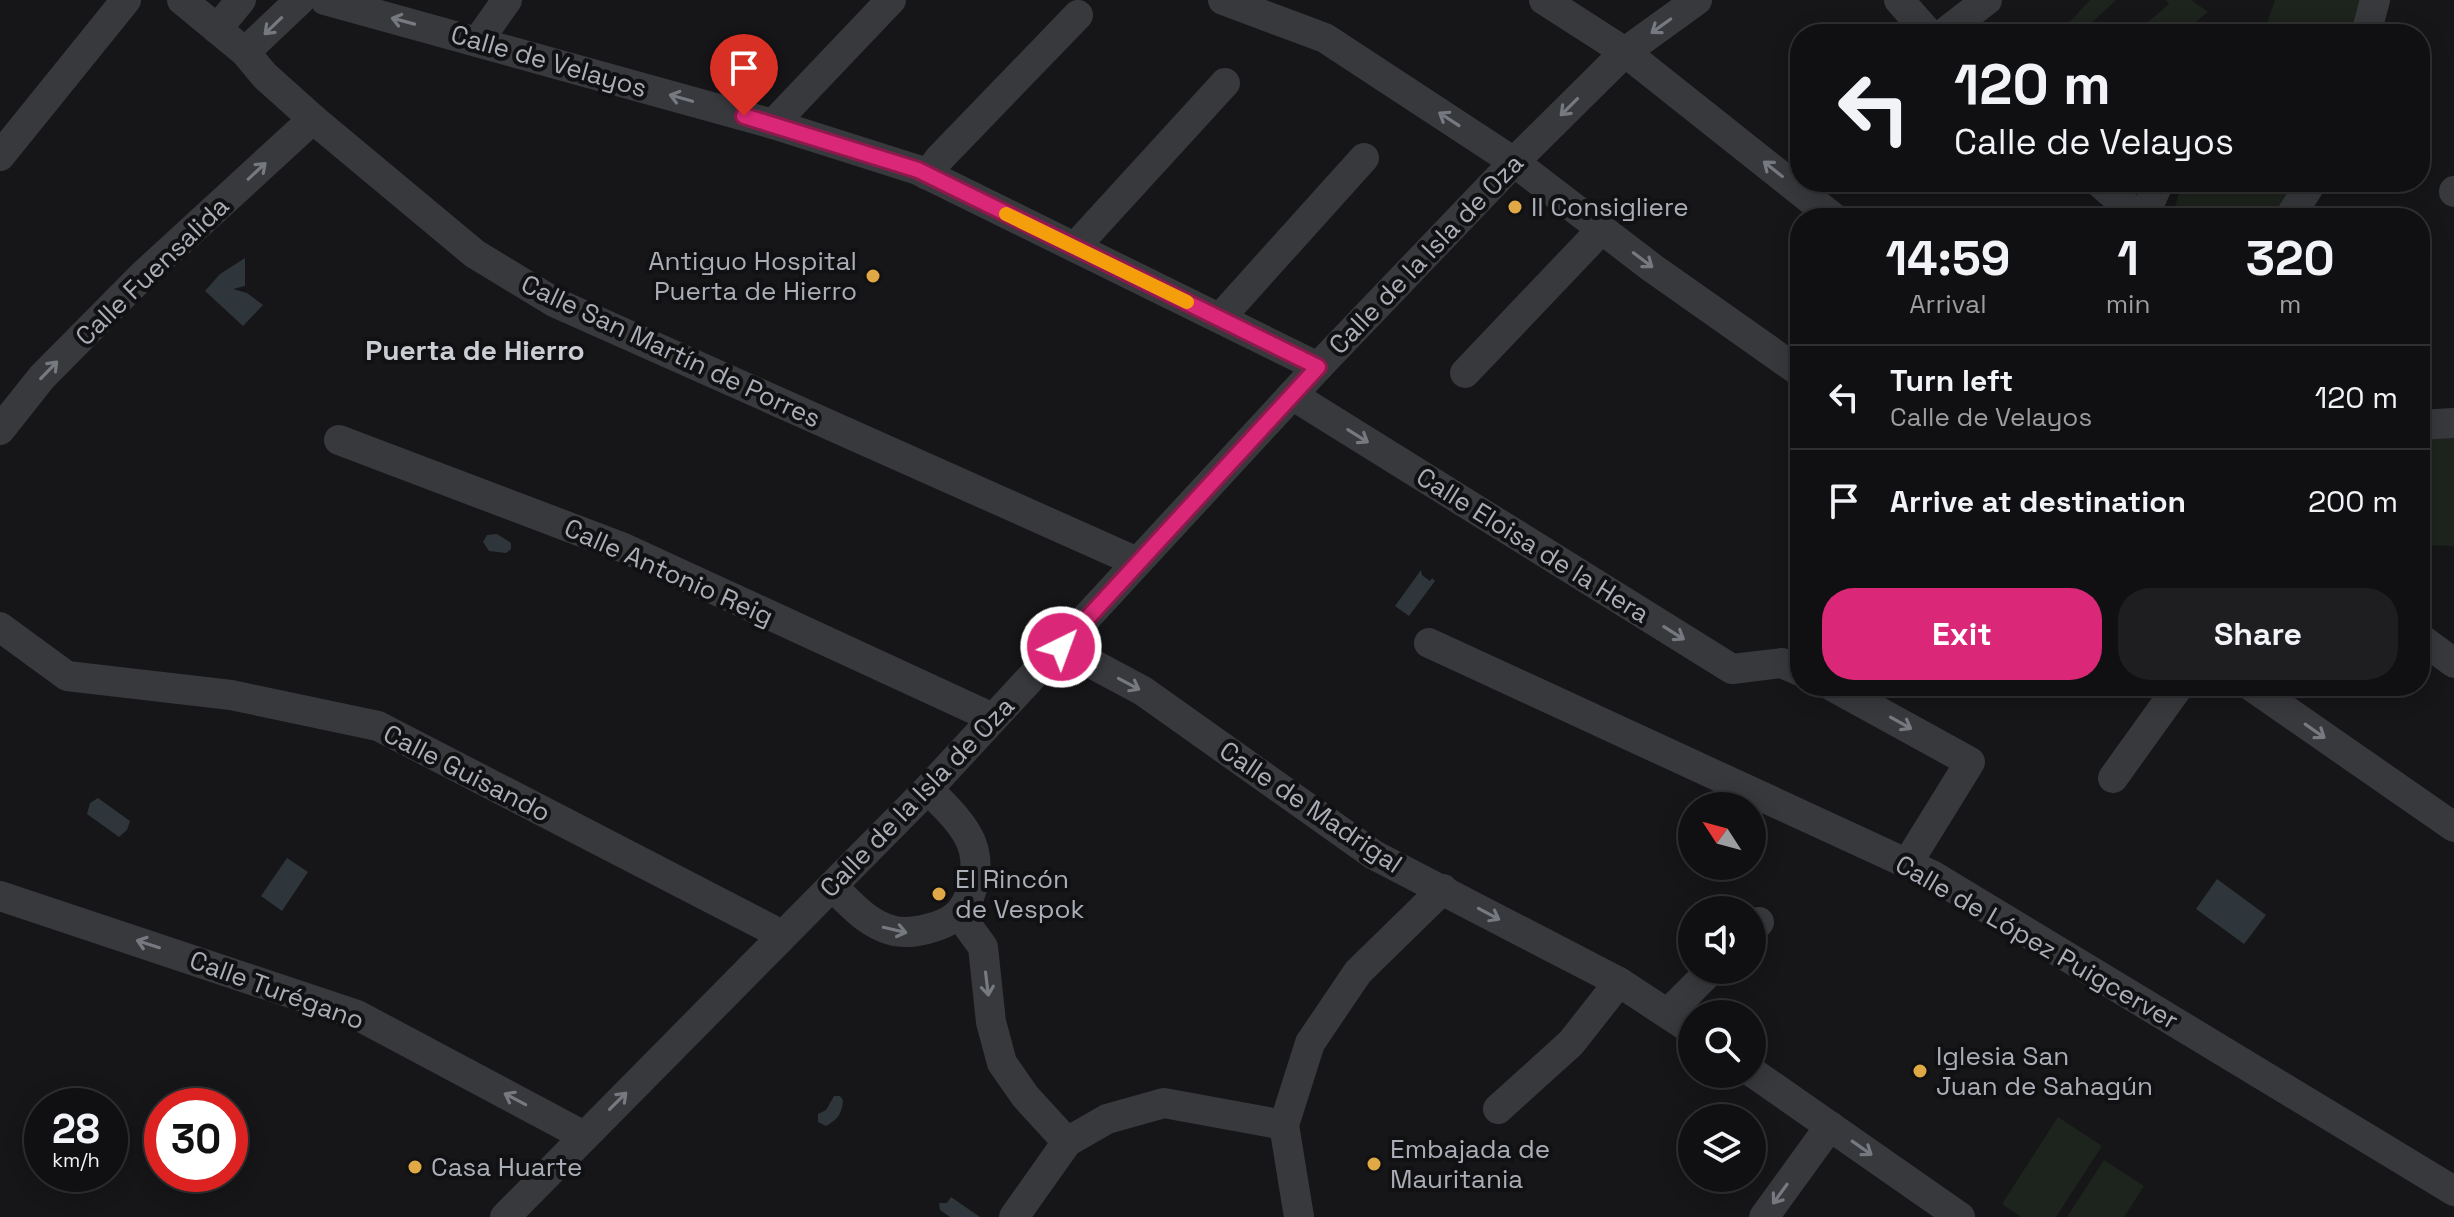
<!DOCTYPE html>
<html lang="en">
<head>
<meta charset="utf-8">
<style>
	:root { --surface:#101012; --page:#1e1e20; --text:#f1f3f6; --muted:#9c9d9f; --line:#303032; --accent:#db2777 }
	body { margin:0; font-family:"Space Grotesk",sans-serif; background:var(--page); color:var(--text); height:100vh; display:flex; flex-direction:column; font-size:30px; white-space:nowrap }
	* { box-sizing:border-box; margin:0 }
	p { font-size:26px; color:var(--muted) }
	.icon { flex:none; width:44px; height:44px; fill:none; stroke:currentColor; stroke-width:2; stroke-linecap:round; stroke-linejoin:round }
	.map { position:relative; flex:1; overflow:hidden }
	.drawer { position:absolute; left:1790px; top:208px; width:640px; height:488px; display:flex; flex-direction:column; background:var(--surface); border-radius:32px; box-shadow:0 4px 20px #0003,0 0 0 2px var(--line) }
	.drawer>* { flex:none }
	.hud { position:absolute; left:1790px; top:24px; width:640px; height:168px; border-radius:32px; box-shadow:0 4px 20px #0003,0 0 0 2px var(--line); background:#101012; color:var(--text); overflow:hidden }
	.needle { width:52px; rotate:306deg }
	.fabs { position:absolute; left:1678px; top:792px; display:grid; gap:16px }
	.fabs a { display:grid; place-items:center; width:88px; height:88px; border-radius:50%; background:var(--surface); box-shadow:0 4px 20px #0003,0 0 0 2px var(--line); font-size:40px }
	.speed { position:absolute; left:24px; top:1088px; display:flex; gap:16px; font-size:40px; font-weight:700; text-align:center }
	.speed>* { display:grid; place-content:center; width:104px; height:104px; border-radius:50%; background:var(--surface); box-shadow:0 4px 20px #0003,0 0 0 2px var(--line); line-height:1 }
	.speed small { font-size:20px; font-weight:400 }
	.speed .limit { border:12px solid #d22; background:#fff; color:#111 }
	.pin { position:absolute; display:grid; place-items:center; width:68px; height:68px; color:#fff; margin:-82px -34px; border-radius:50% 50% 50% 0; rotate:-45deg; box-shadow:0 0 8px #0007 }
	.pin .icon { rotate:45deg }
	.me { position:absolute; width:88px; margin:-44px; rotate:42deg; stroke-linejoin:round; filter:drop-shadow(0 0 6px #0008) }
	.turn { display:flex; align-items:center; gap:28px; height:168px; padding:0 32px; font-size:36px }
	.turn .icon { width:104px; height:104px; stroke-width:2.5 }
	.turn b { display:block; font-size:56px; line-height:68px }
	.eta { display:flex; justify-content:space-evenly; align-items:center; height:136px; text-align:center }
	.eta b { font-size:48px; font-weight:800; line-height:56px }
	.cta { display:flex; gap:16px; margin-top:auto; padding:16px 32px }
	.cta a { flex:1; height:92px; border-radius:32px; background:var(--accent); color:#fff; font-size:32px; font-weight:800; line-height:92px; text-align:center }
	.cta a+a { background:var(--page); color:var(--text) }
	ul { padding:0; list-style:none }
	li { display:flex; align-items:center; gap:24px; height:104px; padding:0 32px; border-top:2px solid var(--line) }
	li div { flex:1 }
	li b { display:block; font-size:30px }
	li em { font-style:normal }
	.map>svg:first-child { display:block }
</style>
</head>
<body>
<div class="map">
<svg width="2454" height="1217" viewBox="0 0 2454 1217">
	<rect width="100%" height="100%" fill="#161618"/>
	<!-- green -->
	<g fill="#1d231d">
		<path d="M 2090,0 L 2116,0 L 2080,34 L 2075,34 L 2066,26 Z"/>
		<path d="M 2166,0 L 2191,0 L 2208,12 L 2180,34 L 2143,34 L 2139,30 L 2169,4 Z"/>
		<path d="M 2275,0 L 2361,0 L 2353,34 L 2263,34 Z"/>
		<path d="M 2183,182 L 2299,182 L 2276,218 L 2171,218 Z"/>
		<path d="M 2454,435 L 2454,546 L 2420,545 L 2420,439 Z"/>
		<path d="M 2058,1117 L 2102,1146 L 2056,1217 L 2021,1217 L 2002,1204 Z"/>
		<path d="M 2104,1160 L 2144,1186 L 2124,1217 L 2067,1217 Z"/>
	</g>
	<!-- water -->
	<g fill="#2e353b">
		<path d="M 245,258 L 245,286 L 233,289 L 247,293 L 263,305 L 243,326 L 205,291 L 220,274 Z"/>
		<path d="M 497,534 L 511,543 L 511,549 L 506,553 L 489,551 L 483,542 L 487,535 Z"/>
		<path d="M 1421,570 L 1422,575 L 1430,581 L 1432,578 L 1435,581 L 1409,616 L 1395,606 Z"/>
		<path d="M 98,798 L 130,821 L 127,830 L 119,837 L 87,814 L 90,803 Z"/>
		<path d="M 287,858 L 308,872 L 282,911 L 261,896 Z"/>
		<path d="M 2217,879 L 2266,915 L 2244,944 L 2196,909 Z"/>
		<path d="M 834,1096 L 840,1096 L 843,1100 C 842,1114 838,1119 826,1126 L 818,1122 L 818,1114 L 826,1110 Z"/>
		<path d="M 951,1197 L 980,1217 L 950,1217 L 940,1210 L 939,1203 L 947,1203 Z"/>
	</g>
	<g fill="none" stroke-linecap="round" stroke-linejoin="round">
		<!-- minor -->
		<g stroke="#38393d" stroke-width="30">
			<path d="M 182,0 L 245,52 L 265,76 L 313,119 L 475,254 L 554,302 L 1137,562"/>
			<path d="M 325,0 L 773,124 L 918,170 L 1318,367"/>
			<path d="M 1223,0 L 1325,38 L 1514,162 L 1651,267 L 1800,372"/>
			<path d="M 1544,0 L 1625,52 L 1834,218"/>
			<path d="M 1899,0 L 1929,34"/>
			<path d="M 217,29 L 241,0"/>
			<path d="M 1943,34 L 1987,0"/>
			<path d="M 2366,34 L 2375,0"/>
			<path d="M 478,41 L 507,0"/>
			<path d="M 245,52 L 300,0"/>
			<path d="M 773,124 L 891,0"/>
			<path d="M 0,156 L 126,0"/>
			<path d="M 927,175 L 939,159 L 1078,15"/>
			<path d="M 2099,182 L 2140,218"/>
			<path d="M 2454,192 L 2454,191"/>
			<path d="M 2143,218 L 2159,182"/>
			<path d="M 2289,218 L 2312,182"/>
			<path d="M 1075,247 L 1225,83"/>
			<path d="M 1220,318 L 1364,158"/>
			<path d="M 1465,373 L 1602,229"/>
			<path d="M 1292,395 L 1732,669 L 1782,663 L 1800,671"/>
			<path d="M 2420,425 L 2454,423"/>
			<path d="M 0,430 L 42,377 L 142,276 L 313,119"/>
			<path d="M 339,440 L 624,548 L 993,718"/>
			<path d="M 0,627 L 67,676 L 231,695 L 378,726 L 782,935"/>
			<path d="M 2420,638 L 2454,663"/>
			<path d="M 1429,643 L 1932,875 L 2454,1191"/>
			<path d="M 1061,647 L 1143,691 L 1374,855 L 1619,982 L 1692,1030"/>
			<path d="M 1832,686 L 1970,762 L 1907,864"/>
			<path d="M 2251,686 L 2454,827"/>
			<path d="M 2113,778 L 2179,686"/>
			<path d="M 832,886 C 850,903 866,923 891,930 C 909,936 947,927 960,912 C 975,894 980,863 971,842 C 962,821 943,805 928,789"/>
			<path d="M 0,896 L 357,1015 L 584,1136"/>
			<path d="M 959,914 L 983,947 L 991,1022 L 1002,1063 L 1025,1096 L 1067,1142"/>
			<path d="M 1752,930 L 1759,922"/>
			<path d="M 1668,1013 L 1711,970"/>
			<path d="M 1752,1072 L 1960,1217"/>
			<path d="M 1498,1109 L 1571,1043 L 1619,982"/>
			<path d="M 505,1217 L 928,789 L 1318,367 L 1514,162 L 1625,52 L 1697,0"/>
			<path d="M 1014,1217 L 1067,1142 L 1107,1119 L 1164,1103 L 1284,1125"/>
			<path d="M 1299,1217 L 1284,1125 L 1310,1043 L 1358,972 L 1443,889"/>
			<path d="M 1764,1217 L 1830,1126"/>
		</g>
	</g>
	<!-- one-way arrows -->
	<defs><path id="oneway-shaft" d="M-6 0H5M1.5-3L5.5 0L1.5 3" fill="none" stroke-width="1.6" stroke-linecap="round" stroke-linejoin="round" transform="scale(2)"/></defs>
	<g stroke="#777980">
		<use href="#oneway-shaft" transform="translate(403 21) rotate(-165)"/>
		<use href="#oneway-shaft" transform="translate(273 26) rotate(136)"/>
		<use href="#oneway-shaft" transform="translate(1661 26) rotate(144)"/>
		<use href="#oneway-shaft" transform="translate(681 98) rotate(-164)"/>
		<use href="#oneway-shaft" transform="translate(1569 107) rotate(135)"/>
		<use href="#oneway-shaft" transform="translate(1449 119) rotate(-147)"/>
		<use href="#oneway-shaft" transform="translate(1773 169) rotate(-141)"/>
		<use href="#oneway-shaft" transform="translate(257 171) rotate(-43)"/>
		<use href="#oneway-shaft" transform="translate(1643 260) rotate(37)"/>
		<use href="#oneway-shaft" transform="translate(49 370) rotate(-46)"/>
		<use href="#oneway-shaft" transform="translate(1358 436) rotate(32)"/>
		<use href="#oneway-shaft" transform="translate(1674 633) rotate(32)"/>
		<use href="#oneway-shaft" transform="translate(1129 684) rotate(28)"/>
		<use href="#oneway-shaft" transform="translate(1901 723) rotate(29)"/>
		<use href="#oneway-shaft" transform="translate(2315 731) rotate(35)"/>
		<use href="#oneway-shaft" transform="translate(1489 914) rotate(28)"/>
		<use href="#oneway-shaft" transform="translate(895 930) rotate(13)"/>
		<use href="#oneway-shaft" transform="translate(148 944) rotate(-162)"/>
		<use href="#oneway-shaft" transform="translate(987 984) rotate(83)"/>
		<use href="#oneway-shaft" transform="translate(515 1099) rotate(-152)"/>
		<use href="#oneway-shaft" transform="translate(618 1101) rotate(-45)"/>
		<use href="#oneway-shaft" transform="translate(1862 1148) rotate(35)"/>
		<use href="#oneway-shaft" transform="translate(1780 1194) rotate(126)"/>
	</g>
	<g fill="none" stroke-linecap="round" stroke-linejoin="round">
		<!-- route casing -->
		<g stroke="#8e194d" stroke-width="20">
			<path id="route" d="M 744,116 L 918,170 L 1318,367 L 1061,647"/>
		</g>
		<!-- route -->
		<use href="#route" stroke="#db2777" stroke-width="14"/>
		<!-- slow -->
		<path stroke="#f59e0b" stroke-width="14" d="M 1006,214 L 1187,302"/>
	</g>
	<!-- markers -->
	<g fill="#e1a945" stroke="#111113" stroke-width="3">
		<circle cx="1515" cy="207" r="8"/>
		<circle cx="873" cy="276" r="8"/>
		<circle cx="939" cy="894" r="8"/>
		<circle cx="1920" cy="1071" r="8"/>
		<circle cx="1374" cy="1164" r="8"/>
		<circle cx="415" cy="1167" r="8"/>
	</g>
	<g text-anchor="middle" stroke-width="8" stroke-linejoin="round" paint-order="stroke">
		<!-- street labels -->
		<g font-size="26" fill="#aaaeb7" stroke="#111113">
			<text transform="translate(549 61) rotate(16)" y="9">Calle de Velayos</text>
			<text transform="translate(1426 254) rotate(-46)" y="9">Calle de la Isla de Oza</text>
			<text transform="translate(152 271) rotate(-44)" y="9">Calle Fuensalida</text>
			<text transform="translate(671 351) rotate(25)" y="9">Calle San Martín de Porres</text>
			<text transform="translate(1533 545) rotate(32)" y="9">Calle Eloisa de la Hera</text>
			<text transform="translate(669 572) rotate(24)" y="9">Calle Antonio Reig</text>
			<text transform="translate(467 773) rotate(27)" y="9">Calle Guisando</text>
			<text transform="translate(917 797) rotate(-46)" y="9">Calle de la Isla de Oza</text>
			<text transform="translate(1311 807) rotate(34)" y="9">Calle de Madrigal</text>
			<text transform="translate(2037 942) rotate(30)" y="9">Calle de López Puigcerver</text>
			<text transform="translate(277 990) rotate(20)" y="9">Calle Turégano</text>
		</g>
		<!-- poi labels -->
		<g font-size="26" fill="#aaaeb7" stroke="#111113" text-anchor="start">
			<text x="1531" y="216">Il Consigliere</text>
			<text x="857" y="270" text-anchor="end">Antiguo Hospital<tspan x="857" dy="30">Puerta de Hierro</tspan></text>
			<text x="955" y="888">El Rincón<tspan x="955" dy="30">de Vespok</tspan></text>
			<text x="1936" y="1065">Iglesia San<tspan x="1936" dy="30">Juan de Sahagún</tspan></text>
			<text x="1390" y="1158">Embajada de<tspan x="1390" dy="30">Mauritania</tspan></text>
			<text x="431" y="1176">Casa Huarte</text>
		</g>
		<!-- neighbourhood labels -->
		<g font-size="28" font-weight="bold" fill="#cacdd3" stroke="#111113">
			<text x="475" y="360">Puerta de Hierro</text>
		</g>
	</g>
</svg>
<div class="fabs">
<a><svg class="needle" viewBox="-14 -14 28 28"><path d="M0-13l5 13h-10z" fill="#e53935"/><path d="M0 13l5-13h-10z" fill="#9c9d9f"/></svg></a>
<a><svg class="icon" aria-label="sound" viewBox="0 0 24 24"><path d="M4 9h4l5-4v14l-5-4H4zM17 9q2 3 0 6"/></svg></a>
<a><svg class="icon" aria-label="search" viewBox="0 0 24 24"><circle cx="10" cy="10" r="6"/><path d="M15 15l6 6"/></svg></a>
<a><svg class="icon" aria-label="layers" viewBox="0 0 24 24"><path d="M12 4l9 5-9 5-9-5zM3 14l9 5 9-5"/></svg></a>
</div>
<div class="speed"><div>28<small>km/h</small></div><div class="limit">30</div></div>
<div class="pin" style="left:744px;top:116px;background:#d93025"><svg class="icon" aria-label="arrive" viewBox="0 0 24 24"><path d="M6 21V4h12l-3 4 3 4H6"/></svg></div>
<svg class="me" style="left:1061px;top:647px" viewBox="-20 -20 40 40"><circle r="17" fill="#db2777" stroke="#fff" stroke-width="3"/><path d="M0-11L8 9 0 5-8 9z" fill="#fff"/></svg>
<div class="hud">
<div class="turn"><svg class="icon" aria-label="left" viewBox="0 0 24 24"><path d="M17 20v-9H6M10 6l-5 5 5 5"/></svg><div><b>120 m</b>Calle de Velayos</div></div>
</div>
<section class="drawer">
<div class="eta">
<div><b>14:59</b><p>Arrival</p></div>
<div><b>1</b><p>min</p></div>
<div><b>320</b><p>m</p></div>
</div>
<ul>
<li><svg class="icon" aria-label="left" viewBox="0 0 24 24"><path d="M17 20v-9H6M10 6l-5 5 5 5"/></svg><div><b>Turn left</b><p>Calle de Velayos</p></div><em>120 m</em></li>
<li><svg class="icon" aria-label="arrive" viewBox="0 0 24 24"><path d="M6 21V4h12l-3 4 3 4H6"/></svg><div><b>Arrive at destination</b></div><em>200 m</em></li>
</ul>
<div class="cta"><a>Exit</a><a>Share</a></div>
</section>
</div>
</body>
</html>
